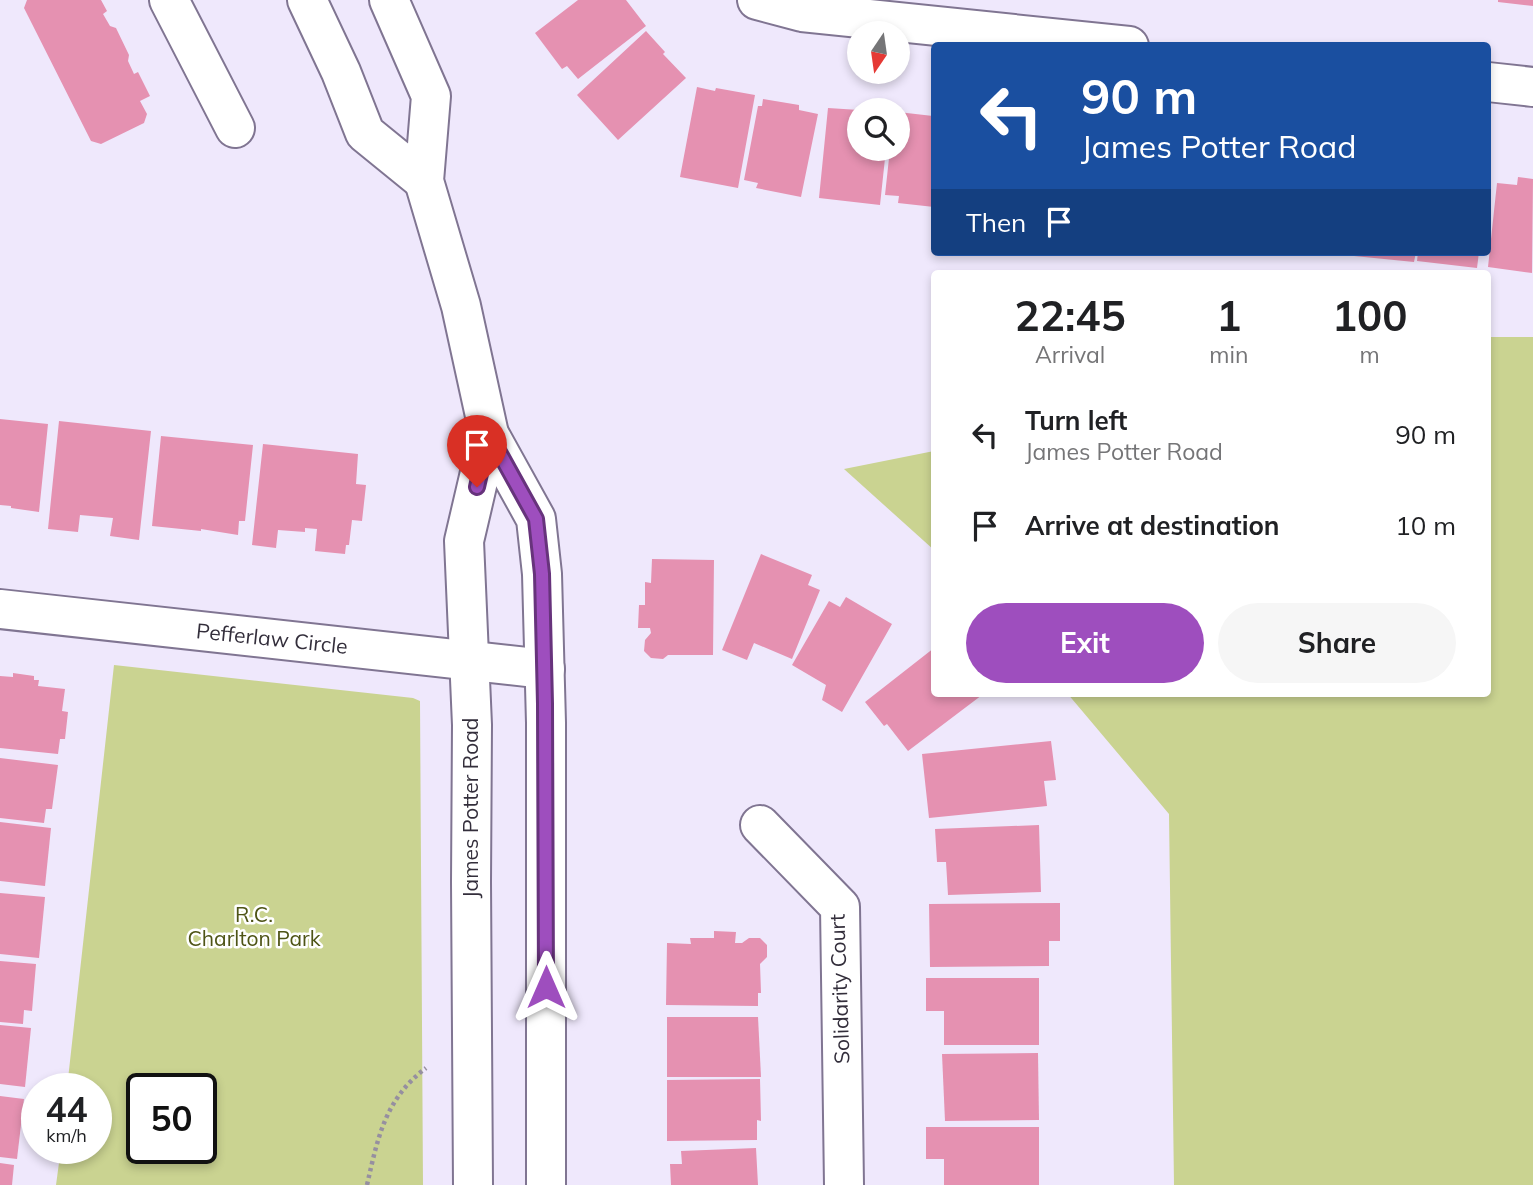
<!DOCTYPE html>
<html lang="en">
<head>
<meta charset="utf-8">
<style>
	:root { --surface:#fff; --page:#f6f6f6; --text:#202124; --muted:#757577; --accent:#9e4ebe }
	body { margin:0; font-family:Mulish,sans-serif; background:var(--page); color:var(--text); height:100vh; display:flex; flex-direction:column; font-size:26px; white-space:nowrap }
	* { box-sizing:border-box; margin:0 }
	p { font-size:23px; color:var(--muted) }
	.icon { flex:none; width:38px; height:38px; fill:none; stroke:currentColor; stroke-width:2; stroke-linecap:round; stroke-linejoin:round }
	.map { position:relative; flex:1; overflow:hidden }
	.sheet { position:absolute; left:931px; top:270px; width:560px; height:427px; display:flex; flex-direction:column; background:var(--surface); border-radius:7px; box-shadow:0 4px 10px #0003 }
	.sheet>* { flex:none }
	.top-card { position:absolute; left:931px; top:42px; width:560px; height:214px; border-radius:7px; box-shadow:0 4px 10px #0003; background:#1a4fa0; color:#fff; overflow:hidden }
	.needle { width:46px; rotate:193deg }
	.tools { position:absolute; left:847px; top:21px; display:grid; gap:14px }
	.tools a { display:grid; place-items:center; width:63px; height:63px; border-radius:50%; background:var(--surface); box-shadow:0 4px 10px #0003; font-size:35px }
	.speed { position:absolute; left:21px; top:1073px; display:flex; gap:14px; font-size:35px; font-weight:700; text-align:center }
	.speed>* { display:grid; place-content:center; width:91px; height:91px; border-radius:50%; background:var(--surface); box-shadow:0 4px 10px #0003; line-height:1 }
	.speed small { font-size:18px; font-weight:400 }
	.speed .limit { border:4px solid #111; border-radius:10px; background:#fff; color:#111 }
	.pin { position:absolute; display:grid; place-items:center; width:60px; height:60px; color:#fff; margin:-72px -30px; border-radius:50% 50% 50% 0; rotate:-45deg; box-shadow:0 0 7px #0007 }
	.pin .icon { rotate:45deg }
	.me { position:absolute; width:77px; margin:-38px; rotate:0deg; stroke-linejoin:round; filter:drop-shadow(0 0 5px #0008) }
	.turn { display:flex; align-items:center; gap:24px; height:147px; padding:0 35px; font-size:32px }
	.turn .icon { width:91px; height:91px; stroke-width:2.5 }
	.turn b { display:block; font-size:49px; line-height:60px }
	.then { display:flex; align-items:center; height:66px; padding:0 35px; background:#0003; gap:14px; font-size:26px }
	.eta { display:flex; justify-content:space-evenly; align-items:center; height:119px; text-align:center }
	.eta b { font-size:42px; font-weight:700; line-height:49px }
	.cta { display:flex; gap:14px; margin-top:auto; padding:14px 35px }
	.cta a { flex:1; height:80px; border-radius:42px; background:var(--accent); color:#fff; font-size:28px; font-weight:700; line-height:80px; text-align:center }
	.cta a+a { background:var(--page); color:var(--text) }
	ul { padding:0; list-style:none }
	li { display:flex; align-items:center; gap:21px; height:91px; padding:0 35px }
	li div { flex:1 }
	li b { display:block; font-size:26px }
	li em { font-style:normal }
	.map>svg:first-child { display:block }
</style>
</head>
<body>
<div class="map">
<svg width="1533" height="1185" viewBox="0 0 1533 1185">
	<rect width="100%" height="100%" fill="#efe8fc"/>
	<!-- green -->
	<g fill="#cad391" fill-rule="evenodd">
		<path d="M 1488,337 L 1533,337 L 1533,1185 L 1174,1185 L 1169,814 L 1067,693 L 1488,693 Z"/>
		<path d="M 934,451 L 934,550 L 844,469 Z"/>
		<path d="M 114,665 L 413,698 L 420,701 L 423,1185 L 56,1185 L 61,1148 L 96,1148 L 96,1088 L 67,1088 ZM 142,1088 L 201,1088 L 201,1148 L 142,1148 Z"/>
	</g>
	<!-- building -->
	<g fill="#e591b1">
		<path d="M 27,0 L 101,0 L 107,11 L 103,14 L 110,26 L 116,28 L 129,55 L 128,61 L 134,74 L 138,72 L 150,96 L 140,101 L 147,114 L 144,123 L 101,144 L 91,141 L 24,8 Z"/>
		<path d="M 578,0 L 626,0 L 646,26 L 578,79 L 567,66 L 562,69 L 535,33 Z"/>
		<path d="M 1498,0 L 1533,0 L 1533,6 L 1498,2 Z"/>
		<path d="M 646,31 L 665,52 L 663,54 L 686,78 L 618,140 L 577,95 Z"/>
		<path d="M 697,87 L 715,91 L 716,88 L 755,95 L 738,188 L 680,177 Z"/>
		<path d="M 763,99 L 799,105 L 799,110 L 818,114 L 801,197 L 756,188 L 758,183 L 744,180 L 758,106 L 762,106 Z"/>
		<path d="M 828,108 L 859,110 L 859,149 L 886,149 L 880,205 L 819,198 Z"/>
		<path d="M 898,112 L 933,116 L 934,207 L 898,203 L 899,196 L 885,195 L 890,149 L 898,149 Z"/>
		<path d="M 1518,177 L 1533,179 L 1532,273 L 1488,267 L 1497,183 L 1517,185 Z"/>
		<path d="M 1354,252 L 1416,252 L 1414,262 L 1354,256 Z"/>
		<path d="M 1418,252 L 1479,252 L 1477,268 L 1417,261 Z"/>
		<path d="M 0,419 L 48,424 L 39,512 L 11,508 L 11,506 L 0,505 Z"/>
		<path d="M 59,421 L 151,431 L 139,540 L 110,536 L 113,518 L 80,515 L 78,532 L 48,529 Z"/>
		<path d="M 161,436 L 253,445 L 245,521 L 239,521 L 238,535 L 201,529 L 201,531 L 152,526 Z"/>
		<path d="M 263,444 L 358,454 L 356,484 L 366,485 L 362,521 L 352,520 L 349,545 L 346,545 L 345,554 L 315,551 L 317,529 L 305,528 L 305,532 L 278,530 L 276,548 L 252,545 Z"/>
		<path d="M 761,554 L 812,575 L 808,585 L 820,590 L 792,659 L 754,643 L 747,660 L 722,650 Z"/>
		<path d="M 652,559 L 714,560 L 713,655 L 668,655 L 663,659 L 651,658 L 644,651 L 645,640 L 651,633 L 650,628 L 638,628 L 639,605 L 645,605 L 645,582 L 651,583 Z"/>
		<path d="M 846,597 L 892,624 L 842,712 L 822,700 L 826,685 L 792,665 L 829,601 L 840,607 Z"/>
		<path d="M 934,648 L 934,693 L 980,693 L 982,695 L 908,751 L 887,724 L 884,726 L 865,702 Z"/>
		<path d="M 13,673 L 34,676 L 34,680 L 39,680 L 38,686 L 65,689 L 62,711 L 68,712 L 65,739 L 60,739 L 58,754 L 0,748 L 0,676 L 13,677 Z"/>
		<path d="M 1051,741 L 1056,780 L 1044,781 L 1047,806 L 929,818 L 922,754 Z"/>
		<path d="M 0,758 L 58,765 L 52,809 L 46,809 L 44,823 L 0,818 Z"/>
		<path d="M 0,822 L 51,828 L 45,886 L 0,881 Z"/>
		<path d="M 1039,825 L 1041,892 L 948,895 L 946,862 L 937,862 L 935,829 Z"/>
		<path d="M 0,893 L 45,897 L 39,958 L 0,954 Z"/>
		<path d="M 1060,903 L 1060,941 L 1049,941 L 1049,966 L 930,967 L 929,904 Z"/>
		<path d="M 714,931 L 736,932 L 735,943 L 742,943 L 749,938 L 760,938 L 767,945 L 767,957 L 760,964 L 761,993 L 758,993 L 758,1006 L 666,1005 L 667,943 L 691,944 L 690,938 L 714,938 Z"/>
		<path d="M 0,961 L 36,964 L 32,1011 L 24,1010 L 23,1024 L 0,1022 Z"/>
		<path d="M 926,978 L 1039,978 L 1039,1045 L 944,1045 L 944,1011 L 926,1011 Z"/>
		<path d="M 667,1017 L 758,1017 L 761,1077 L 667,1077 Z"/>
		<path d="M 0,1025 L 31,1028 L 25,1087 L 0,1084 Z"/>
		<path d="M 1038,1053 L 1039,1120 L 945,1121 L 942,1054 Z"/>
		<path d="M 760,1079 L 761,1121 L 757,1120 L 757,1140 L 667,1141 L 667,1080 Z"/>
		<path d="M 0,1096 L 24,1099 L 17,1159 L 0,1157 Z"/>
		<path d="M 926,1127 L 1039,1127 L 1039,1185 L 944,1185 L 944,1159 L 926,1159 Z"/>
		<path d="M 756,1148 L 758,1185 L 671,1185 L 670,1164 L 682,1164 L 681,1151 Z"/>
		<path d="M 0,1163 L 14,1165 L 12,1185 L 0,1185 Z"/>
	</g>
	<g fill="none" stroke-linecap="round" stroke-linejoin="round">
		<!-- minor casing -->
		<g stroke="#807592" stroke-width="42">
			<g id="minor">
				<path d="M 169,0 L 235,128"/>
				<path d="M 757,0 L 802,12 L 1129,46"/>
				<path d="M 1488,82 L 1533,87"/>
				<path d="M 0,609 L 545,669"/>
				<path d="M 760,825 L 840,907 L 844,1185"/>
			</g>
		</g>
		<!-- secondary casing -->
		<g stroke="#807592" stroke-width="42">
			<g id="secondary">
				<path d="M 307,0 L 341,72 L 365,133 L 424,181"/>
				<path d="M 389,0 L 431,96 L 424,181 L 461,306 L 489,434 L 536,519 L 542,574 L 546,723 L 546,1185"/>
				<path d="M 473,1185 L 471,882 L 472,725 L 464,541 L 489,434"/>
			</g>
		</g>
		<!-- path -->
		<path stroke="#968fa0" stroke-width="4.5" stroke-dasharray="3.5 3.5" stroke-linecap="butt" d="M 367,1185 C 378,1137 385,1099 426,1068"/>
		<!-- minor -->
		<use href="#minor" stroke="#fff" stroke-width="38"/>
		<!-- secondary -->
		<use href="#secondary" stroke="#fff" stroke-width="38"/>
	</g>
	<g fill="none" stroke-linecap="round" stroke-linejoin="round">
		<!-- route casing -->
		<g stroke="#67337c" stroke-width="18">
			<path id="route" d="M 477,487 L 489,434 L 536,519 L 542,574 L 545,704 L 546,987"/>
		</g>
		<!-- route -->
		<use href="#route" stroke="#9e4ebe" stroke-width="12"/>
	</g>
	<g text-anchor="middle" stroke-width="5" stroke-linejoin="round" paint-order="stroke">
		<!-- street labels -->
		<g font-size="21" fill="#332e3b" stroke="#fff">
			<text transform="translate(272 639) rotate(6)" y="7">Pefferlaw Circle</text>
			<text transform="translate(471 808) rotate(-90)" y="7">James Potter Road</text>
			<text transform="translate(840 989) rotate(-92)" y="7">Solidarity Court</text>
		</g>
		<!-- park labels -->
		<g font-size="21" fill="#4e5416" stroke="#fff">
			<text x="254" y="922">R.C.<tspan x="254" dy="24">Charlton Park</tspan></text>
		</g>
	</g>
</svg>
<div class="tools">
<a><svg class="needle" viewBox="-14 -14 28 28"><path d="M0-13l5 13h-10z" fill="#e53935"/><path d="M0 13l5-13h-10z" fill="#757577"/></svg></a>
<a><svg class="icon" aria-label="search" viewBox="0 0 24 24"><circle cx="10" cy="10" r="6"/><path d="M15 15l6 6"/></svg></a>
</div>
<div class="speed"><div>44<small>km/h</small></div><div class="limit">50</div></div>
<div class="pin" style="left:477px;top:487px;background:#d93025"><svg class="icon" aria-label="arrive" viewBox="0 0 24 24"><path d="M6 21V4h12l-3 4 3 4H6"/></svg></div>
<svg class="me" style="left:546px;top:987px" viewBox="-20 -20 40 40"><path d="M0-17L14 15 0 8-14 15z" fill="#9e4ebe" stroke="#fff" stroke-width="4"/></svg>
<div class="top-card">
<div class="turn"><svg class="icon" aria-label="left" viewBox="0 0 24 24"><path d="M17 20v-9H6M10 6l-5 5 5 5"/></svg><div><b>90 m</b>James Potter Road</div></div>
<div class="then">Then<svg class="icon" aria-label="arrive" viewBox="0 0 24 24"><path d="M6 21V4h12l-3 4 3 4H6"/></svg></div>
</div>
<section class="sheet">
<div class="eta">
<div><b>22:45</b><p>Arrival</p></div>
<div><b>1</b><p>min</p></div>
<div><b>100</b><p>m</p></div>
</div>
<ul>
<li><svg class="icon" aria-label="left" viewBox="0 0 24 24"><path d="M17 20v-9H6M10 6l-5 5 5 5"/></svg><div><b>Turn left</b><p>James Potter Road</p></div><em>90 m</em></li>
<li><svg class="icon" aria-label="arrive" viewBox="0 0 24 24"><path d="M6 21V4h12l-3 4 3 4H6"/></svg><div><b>Arrive at destination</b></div><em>10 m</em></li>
</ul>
<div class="cta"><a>Exit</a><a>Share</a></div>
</section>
</div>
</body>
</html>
